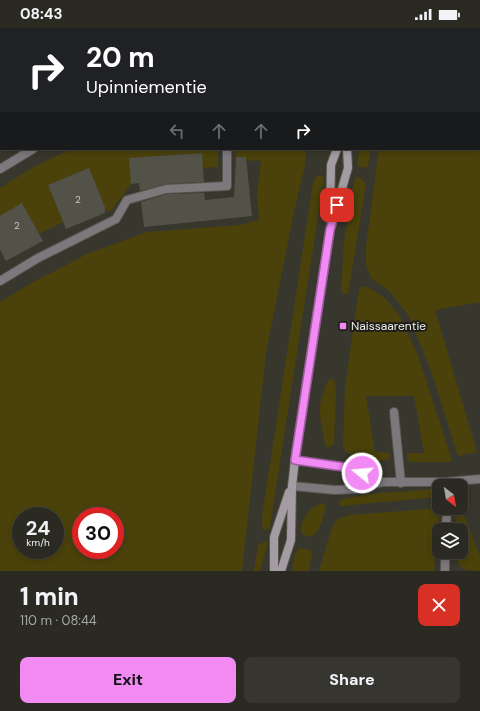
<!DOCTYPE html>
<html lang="en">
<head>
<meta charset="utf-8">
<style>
	:root { --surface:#2a2922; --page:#36352f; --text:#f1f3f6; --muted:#a5a6a5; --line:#464540; --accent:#f28af3 }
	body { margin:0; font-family:"DM Sans",sans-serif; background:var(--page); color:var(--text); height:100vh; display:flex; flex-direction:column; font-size:15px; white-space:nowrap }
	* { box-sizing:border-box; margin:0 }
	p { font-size:13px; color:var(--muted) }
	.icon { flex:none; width:22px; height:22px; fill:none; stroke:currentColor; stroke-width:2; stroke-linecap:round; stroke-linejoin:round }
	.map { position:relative; height:543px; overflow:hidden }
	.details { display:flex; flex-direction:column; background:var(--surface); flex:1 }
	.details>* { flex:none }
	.banner { position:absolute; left:0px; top:0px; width:480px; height:122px; box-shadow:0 2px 6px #0003,0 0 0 1px var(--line); background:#202124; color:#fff; overflow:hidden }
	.needle { width:26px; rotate:149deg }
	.fabs { position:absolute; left:432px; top:451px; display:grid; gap:8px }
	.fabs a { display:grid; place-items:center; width:36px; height:36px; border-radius:8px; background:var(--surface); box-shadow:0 2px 6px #0003,0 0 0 1px var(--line); font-size:20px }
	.speed { position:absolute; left:12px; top:479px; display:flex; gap:8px; font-size:20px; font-weight:700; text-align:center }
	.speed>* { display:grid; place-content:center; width:52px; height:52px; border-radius:50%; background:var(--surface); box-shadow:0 2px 6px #0003,0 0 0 1px var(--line); line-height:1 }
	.speed small { font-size:10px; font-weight:400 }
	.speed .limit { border:6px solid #d22; background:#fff; color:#111 }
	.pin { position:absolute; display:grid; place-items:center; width:34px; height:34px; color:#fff; margin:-17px; border-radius:8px; box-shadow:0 2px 6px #0006 }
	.me { position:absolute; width:44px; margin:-22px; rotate:287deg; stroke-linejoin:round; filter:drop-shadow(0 0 3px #0008) }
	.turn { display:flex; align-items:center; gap:14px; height:84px; padding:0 20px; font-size:18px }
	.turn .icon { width:52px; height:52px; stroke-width:2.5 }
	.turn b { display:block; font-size:28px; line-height:34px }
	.lanes { display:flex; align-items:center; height:38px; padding:0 20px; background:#0003; justify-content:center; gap:20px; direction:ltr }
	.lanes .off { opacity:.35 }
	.round { display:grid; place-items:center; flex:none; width:42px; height:42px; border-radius:8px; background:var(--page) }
	.headline { display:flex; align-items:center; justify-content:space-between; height:68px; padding:0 20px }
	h1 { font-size:24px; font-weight:800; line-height:30px }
	.cta { display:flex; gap:8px; margin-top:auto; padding:8px 20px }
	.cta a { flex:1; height:46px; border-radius:8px; background:var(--accent); color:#111; font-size:16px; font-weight:800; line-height:46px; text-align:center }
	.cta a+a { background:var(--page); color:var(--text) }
	.status { display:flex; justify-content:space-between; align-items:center; height:28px; padding:0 20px; background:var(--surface); direction:ltr }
	.status svg { height:11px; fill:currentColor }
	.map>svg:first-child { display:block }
</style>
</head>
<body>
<div class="status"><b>08:43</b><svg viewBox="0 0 49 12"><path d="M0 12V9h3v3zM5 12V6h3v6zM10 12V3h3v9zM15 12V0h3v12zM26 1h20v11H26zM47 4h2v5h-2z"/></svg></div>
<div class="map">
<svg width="480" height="543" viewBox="0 0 480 543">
	<rect width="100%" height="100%" fill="#38372d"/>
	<!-- green -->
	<g fill="#4a420a" fill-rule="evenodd">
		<path d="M 396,0 L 480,0 L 480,274 L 435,282 L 477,424 L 458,428 L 431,343 L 409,288 L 389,263 L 371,250 L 366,236 L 366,219 L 379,121 L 479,121 L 479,1 L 395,1 Z"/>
		<path d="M 74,121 L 218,121 L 218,139 L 203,140 L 201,125 L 130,130 L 131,156 L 112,182 L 107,184 L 89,140 L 48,157 L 63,194 L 39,206 L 22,176 L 0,188 L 0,160 C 24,145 47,130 74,121 Z"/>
		<path d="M 235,121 L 304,121 L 306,125 L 305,137 L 294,184 L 266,325 L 242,543 L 0,543 L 0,274 L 26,258 L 87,226 L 147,204 L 241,197 L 259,192 L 257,166 L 261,133 L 236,132 ZM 21,488 L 55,488 L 55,522 L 21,522 ZM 81,488 L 115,488 L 115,522 L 81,522 Z"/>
		<path d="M 359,121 L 371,121 L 368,138 L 365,140 L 357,138 Z"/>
		<path d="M 317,148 L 322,148 L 324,150 L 270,499 L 268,502 L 264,502 L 262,499 L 262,489 L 313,155 Z"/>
		<path d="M 357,149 L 361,150 L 366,156 L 348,266 L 341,265 L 344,215 L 353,159 L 355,151 Z"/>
		<path d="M 365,258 L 376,264 L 386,271 L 399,287 L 417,325 L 452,432 L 451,434 L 410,434 L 407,432 L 407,425 L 424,425 L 414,368 L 366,368 L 375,424 L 389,425 L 390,429 L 388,432 C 373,435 353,432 343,420 L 345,360 L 359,261 Z"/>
		<path d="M 330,350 L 332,351 L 335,355 L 336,363 L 334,416 L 327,420 L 325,416 C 320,387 315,377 330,350 Z"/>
		<path d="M 437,461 L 438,469 L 340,478 L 339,472 L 368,466 Z"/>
		<path d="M 324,475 L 326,478 C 324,488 317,519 301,505 C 299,493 311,477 324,475 Z"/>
		<path d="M 440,480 L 434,543 L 319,543 L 332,499 L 338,491 L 350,487 Z"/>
		<path d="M 457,480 L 461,480 L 480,528 L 480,543 C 462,543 459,542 455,524 L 461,524 L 461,502 L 456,502 Z"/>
		<path d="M 266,513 L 268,515 L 260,543 L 254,543 L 258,517 Z"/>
		<path d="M 300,520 L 310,522 L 312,525 L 309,543 L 292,543 L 295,525 Z"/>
	</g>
	<!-- building -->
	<g fill="#535248">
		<path d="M 202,125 L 204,154 L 166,156 L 140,163 L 139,155 L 131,156 L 129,130 Z"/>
		<path d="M 236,129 L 246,129 L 252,188 L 144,199 L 141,174 L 167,166 L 204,165 L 205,172 L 234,169 Z"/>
		<path d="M 89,140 L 105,179 L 105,185 L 66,201 L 48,157 Z"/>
		<path d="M 22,175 L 43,213 L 6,233 L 0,222 L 0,188 Z"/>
	</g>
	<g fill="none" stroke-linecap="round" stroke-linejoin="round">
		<!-- lane casing -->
		<g stroke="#55544b" stroke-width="10">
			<g id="lane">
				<path d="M 253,0 L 253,1"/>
				<path d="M 322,1 L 322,0"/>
				<path d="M 0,253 L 38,230 L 116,191 L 127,172 L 166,161 L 227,158 L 227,121"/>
				<path d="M 394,384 L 401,455"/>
				<path d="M 446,502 L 447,480"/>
				<path d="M 445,543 L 445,524"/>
			</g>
		</g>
		<!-- street casing -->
		<g stroke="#55544b" stroke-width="10">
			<g id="street">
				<path d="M 0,141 L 33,121"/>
				<path d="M 295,432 L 351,440 L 383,454"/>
				<path d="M 292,458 L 335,462 L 356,461 L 383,454 L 445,454 L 480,451"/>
			</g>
		</g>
		<!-- secondary casing -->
		<g stroke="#55544b" stroke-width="10">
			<g id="secondary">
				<path d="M 359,1 L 359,0"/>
				<path d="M 330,192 L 331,137 L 337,121"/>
				<path d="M 274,543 L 274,509 L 289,464"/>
				<path d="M 281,543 L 291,512 L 292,458 L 295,432 L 330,202 L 348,140 L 347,121"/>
			</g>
		</g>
		<!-- lane -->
		<use href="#lane" stroke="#7c787c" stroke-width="8"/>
		<!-- street -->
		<use href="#street" stroke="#7c787c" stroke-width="8"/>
		<!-- secondary -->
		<use href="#secondary" stroke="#a39da3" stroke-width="8"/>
	</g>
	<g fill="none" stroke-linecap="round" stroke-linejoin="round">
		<!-- route casing -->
		<g stroke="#9d5a9e" stroke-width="10">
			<path id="route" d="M 337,177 L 330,202 L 295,432 L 351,440 L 362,445"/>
		</g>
		<!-- route -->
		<use href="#route" stroke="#f28af3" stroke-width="7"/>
	</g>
	<!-- markers -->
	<rect fill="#f28af3" stroke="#1e1e19" stroke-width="1.5" x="339" y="294" width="8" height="8" rx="2"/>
	<g text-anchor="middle" stroke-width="4" stroke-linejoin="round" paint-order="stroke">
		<!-- number labels -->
		<g font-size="10" fill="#c7c6bf">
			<text x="78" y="175">2</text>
			<text x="17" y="201">2</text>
		</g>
		<!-- poi labels -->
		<g font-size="12" fill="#eeede7" stroke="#1e1e19" text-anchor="start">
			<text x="351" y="302">Naissaarentie</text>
		</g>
	</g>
</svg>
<div class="fabs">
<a><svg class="needle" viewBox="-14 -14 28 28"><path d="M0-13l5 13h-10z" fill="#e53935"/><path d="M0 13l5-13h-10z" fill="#a5a6a5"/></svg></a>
<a><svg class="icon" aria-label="layers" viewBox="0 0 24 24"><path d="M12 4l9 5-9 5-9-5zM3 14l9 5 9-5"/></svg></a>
</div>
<div class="speed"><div>24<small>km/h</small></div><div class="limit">30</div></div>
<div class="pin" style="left:337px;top:177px;background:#d93025"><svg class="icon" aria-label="arrive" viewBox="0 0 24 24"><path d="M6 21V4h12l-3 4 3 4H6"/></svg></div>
<svg class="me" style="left:362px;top:445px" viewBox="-20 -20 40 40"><circle r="17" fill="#f28af3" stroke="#fff" stroke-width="3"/><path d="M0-11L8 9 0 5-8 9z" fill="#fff"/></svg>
<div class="banner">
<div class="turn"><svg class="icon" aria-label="right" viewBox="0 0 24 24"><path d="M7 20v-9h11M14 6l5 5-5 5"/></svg><div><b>20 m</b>Upinniementie</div></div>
<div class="lanes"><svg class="icon off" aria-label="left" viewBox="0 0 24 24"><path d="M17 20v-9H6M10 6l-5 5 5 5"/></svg><svg class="icon off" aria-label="ahead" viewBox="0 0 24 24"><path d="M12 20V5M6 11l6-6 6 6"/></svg><svg class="icon off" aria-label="ahead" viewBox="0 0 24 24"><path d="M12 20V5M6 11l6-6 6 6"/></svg><svg class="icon" aria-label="right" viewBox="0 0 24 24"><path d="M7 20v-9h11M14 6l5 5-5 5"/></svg></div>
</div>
</div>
<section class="details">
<div class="headline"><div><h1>1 min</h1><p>110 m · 08:44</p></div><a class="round" style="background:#d93025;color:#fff"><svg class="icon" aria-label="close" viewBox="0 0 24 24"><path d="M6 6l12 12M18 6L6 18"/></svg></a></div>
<div class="cta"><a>Exit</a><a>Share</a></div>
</section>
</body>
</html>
